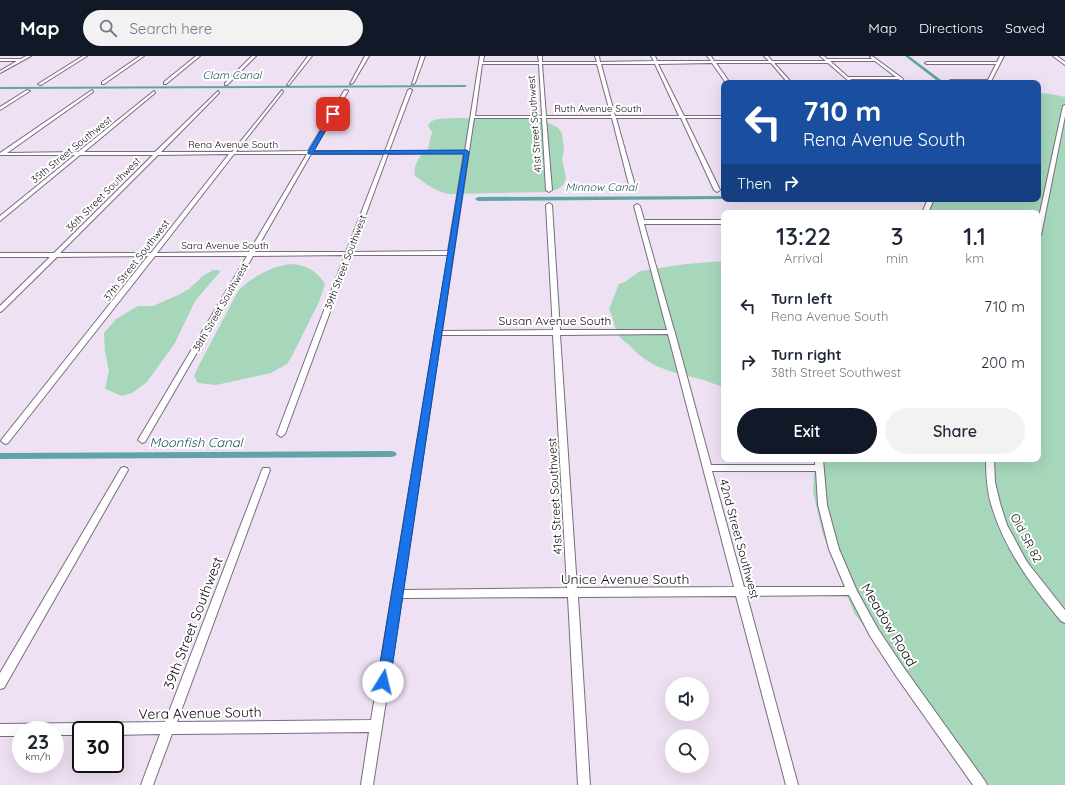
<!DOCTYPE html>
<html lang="en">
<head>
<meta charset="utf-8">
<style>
	:root { --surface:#fff; --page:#f2f2f3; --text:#1f2937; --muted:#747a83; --accent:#111827 }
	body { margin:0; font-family:Quicksand,sans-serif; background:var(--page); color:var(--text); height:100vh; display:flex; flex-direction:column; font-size:15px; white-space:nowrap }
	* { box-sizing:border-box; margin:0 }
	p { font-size:13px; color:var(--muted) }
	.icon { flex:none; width:22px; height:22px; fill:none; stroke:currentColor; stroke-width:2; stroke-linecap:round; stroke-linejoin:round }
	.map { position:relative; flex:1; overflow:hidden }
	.panel { position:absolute; left:721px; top:154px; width:320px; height:252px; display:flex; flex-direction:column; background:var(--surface); border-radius:8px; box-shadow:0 4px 16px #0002 }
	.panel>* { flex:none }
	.top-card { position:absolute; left:721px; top:24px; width:320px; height:122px; border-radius:8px; box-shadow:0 4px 16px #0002; background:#1a4fa0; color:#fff; overflow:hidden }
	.tools { position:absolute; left:665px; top:621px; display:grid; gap:8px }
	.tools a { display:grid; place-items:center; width:44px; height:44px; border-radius:50%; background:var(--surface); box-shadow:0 4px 16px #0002; font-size:20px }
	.speed { position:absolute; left:12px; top:665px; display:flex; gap:8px; font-size:20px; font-weight:700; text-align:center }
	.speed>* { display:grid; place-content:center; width:52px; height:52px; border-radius:50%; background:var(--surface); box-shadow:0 4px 16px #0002; line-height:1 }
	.speed small { font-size:10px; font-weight:400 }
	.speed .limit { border:2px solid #111; border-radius:6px; background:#fff; color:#111 }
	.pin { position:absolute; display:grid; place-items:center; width:34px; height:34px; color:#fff; margin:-17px; border-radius:8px; box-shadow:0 2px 6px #0006 }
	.me { position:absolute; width:44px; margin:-22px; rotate:9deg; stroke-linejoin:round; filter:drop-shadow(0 0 3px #0008) }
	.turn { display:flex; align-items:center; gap:14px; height:84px; padding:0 16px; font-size:18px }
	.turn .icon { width:52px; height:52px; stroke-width:2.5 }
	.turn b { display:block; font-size:28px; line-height:34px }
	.then { display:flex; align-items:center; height:38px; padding:0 16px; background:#0003; gap:8px; font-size:15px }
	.eta { display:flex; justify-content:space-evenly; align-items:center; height:68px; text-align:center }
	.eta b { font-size:24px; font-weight:600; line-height:28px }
	.button { display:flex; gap:8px; margin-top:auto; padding:8px 16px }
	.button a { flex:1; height:46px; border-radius:24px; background:var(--accent); color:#fff; font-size:16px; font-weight:600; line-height:46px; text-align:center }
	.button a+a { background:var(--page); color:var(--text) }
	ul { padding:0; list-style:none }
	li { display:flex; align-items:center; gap:12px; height:56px; padding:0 16px }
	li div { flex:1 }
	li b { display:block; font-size:15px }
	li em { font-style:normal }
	header { display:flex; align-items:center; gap:24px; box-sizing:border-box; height:56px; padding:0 20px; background:var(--accent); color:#fff }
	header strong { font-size:19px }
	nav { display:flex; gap:22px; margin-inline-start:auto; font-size:14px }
	.search { width:280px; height:36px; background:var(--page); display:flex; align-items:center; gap:10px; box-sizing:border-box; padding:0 14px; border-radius:22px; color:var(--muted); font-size:15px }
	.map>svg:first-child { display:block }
</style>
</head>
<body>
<header>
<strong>Map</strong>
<div class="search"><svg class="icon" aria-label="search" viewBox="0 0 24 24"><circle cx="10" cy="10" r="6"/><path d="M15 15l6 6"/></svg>Search here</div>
<nav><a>Map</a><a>Directions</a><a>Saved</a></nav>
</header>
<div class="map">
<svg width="1065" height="729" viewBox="0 0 1065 729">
	<rect width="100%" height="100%" fill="#efe1f4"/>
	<!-- green -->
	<g fill="#a6d7bb">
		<path d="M 1038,37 L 1051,38 L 1065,41 L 1065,729 L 981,729 L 931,657 L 854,557 L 823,479 L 813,436 L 815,403 L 1038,403 L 1038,157 L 926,157 L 933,143 L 1038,143 Z"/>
		<path d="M 455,62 L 528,63 L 549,67 L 558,72 L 562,77 L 564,94 L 562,103 L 566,122 L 564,128 L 560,132 L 555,134 L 546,136 L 450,138 C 435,136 427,128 415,120 C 413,110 419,99 428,93 L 432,76 L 428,70 C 431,61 446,63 455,62 Z"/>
		<path d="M 724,205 L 724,332 C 690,315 659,322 630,290 C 626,286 619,282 617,277 C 614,269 613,261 609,253 L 619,228 L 625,226 L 640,215 L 686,208 Z"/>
		<path d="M 291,208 C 306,209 317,215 325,228 L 319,246 L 292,300 L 287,308 L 271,317 L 216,329 L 198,327 L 194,320 L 196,315 L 238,235 C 253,220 270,211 291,208 Z"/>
		<path d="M 213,214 L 219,214 L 220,216 L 195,245 L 175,287 L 147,326 L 132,337 L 122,340 L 105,333 L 109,315 L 105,296 L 104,277 L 116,263 L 138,250 L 153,250 L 178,239 L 189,233 L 203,220 Z"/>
	</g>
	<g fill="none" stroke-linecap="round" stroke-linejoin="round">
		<!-- canal -->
		<g fill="#61a4a5" fill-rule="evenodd">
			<path d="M 905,0 L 909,0 L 945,27 L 940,27 Z"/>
			<path d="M 467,29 L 465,31 L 0,33 L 0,31 Z"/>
			<path d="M 724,140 L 724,143 L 726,143 L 478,145 L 475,143 L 478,141 Z"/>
			<path d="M 392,395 L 395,396 L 397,398 L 395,400 L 392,401 L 0,403 L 0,397 Z"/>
		</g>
		<!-- minor casing -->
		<g stroke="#786c7d" stroke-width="2">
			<g id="minor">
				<path d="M 26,0 L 31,0 L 0,17 L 0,15 L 17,5 L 0,5 L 0,3 L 21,3 Z"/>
				<path d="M 83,0 L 87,0 L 41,29 L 38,28 Z"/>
				<path d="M 140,0 L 144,0 L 104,28 L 102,28 L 102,26 Z"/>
				<path d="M 196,0 L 200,0 L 166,28 L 164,28 L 164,26 Z"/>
				<path d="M 252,0 L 256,0 L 227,29 L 225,29 L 225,27 Z"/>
				<path d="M 308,0 L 312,0 L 289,29 L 287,29 Z"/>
				<path d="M 365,0 L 369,0 L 353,27 L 350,28 Z"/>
				<path d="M 421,0 L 425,0 L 415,27 L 412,28 Z"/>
				<path d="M 480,0 L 484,0 L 483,6 L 539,6 L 538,0 L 542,0 L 542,6 L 597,6 L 595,0 L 599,0 L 600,6 L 654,5 L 651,0 L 655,0 L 657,5 L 711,5 L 707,0 L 711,0 L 714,5 L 769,5 L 764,0 L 768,0 L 772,5 L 826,5 L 820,0 L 824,0 L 827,3 L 872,3 L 870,1 L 872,0 L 902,22 L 904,25 L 903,27 L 899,27 L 900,25 L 899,23 L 850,23 L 852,25 L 850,26 L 828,7 L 774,7 L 792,27 L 788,27 L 771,7 L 716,7 L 730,27 L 726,27 L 712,7 L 658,8 L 684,60 L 724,60 L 724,62 L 685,62 L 720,134 L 717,136 L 714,134 L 681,62 L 616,62 L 636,133 L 633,135 L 630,133 L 612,62 L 546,62 L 552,134 L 549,136 L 546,134 L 542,62 L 474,62 L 442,275 L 553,274 L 546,149 L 549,147 L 552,149 L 560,274 L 667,274 L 634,150 L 637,148 L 640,150 L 644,164 L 724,164 L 724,168 L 644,168 L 674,274 L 675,276 L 675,277 L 711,409 L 815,409 L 815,403 L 823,403 L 827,449 L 839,493 L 857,535 L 878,573 L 904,612 L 985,725 L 987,729 L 973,729 L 896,620 L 870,580 L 849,539 L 747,540 L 798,729 L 786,729 L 736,540 L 578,541 L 590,729 L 578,729 L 568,541 L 402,542 L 373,729 L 361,729 L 369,676 L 172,678 L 153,729 L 141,729 L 160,678 L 115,679 L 115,674 L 81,674 L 81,679 L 55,679 L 55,674 L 21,674 L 21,680 L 0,680 L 0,668 L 165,666 L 262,414 L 263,412 L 269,412 L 270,414 L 177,666 L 371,664 L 448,199 L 351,199 L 285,378 L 281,381 L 277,378 L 345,199 L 253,200 L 145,386 L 142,387 L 138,384 L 247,200 L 155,200 L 8,387 L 5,388 L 1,385 L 2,383 L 148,200 L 57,201 L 2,255 L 0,256 L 0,250 L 50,201 L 0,201 L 0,197 L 54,197 L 153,99 L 80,99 L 0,165 L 0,160 L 75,99 L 0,99 L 0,97 L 92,34 L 93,36 L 7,97 L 78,96 L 154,35 L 155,37 L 84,96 L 155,96 L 218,35 L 219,37 L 161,96 L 232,96 L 282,34 L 283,36 L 236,96 L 308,95 L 344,35 L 346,34 L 348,35 L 313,95 L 385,95 L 408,34 L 410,33 L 412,34 L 389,95 L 465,95 ZM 830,5 L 875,5 L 896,21 L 848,21 ZM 482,8 L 539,8 L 542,60 L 475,60 ZM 542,8 L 597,8 L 611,60 L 546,60 ZM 601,8 L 655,8 L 679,60 L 615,60 ZM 464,97 L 448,195 L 352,196 L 388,98 ZM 229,98 L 151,197 L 60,197 L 158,99 ZM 234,98 L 307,98 L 249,196 L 157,197 ZM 311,98 L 384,98 L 346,196 L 255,196 ZM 668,278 L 734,531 L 577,532 L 560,279 ZM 441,279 L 553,279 L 567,532 L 403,534 ZM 712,415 L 816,415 L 818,449 L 829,493 L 845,531 L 744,531 Z"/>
				<path d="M 1000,0 L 1004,0 L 990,27 L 951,26 L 949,25 L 951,24 L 988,24 L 996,8 L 927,8 L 925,7 L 927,6 L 997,6 Z"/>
				<path d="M 1053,0 L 1057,0 L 1065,6 L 1065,9 Z"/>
				<path d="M 27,34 L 30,35 L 0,54 L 0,51 Z"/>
				<path d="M 1065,49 L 1065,60 L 1041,179 L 1038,181 L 1038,166 L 1063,50 Z"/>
				<path d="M 928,143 L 934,143 L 928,157 L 922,157 Z"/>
				<path d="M 986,403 L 994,403 L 995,426 L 1000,447 L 1007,469 L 1027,506 L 1065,554 L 1065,567 L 1061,565 C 1032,530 1004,493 991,448 C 987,434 986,418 986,403 Z"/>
				<path d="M 124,411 L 127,412 L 128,414 L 4,632 L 0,633 L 0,617 L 121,412 Z"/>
			</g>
		</g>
		<!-- minor -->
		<use href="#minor" fill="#fff" fill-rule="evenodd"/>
	</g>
	<!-- route -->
	<path fill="#1a73e8" stroke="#114b97" d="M 331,57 L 335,58 L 314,95 L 467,94 L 469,96 L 390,626 L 388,630 L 383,632 L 379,630 L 377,626 L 464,98 L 308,98 L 308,96 Z"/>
	<g text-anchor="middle" stroke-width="4" stroke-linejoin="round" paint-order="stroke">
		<!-- far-street labels -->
		<g font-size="10" fill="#0f0b11" stroke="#fff">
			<text x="598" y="56">Ruth Avenue South</text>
			<text transform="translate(534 68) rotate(-94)" y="4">41st Street Southwest</text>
			<text x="233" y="92">Rena Avenue South</text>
			<text transform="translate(71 93) rotate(-39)" y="4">35th Street Southwest</text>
			<text transform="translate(103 138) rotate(-45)" y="4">36th Street Southwest</text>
			<text x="225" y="193">Sara Avenue South</text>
			<text transform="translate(136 204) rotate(-52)" y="4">37th Street Southwest</text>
			<text transform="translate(345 206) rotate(-69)" y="4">39th Street Southwest</text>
			<text transform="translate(220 251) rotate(-60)" y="4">38th Street Southwest</text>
		</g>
		<!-- far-water labels -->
		<g font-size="11" font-style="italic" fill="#195455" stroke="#fff">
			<text x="232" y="23">Clam Canal</text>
			<text x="601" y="135">Minnow Canal</text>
		</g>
		<!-- street labels -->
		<g font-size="12" fill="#0f0b11" stroke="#fff">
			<text x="555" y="269">Susan Avenue South</text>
			<text transform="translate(555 440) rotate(-93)" y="4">41st Street Southwest</text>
			<text transform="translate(1026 482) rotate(62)" y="4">Old SR 82</text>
			<text transform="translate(739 483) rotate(75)" y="4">42nd Street Southwest</text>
		</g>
		<!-- water labels -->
		<g font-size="13" font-style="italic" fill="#195455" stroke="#fff">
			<text x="196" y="391">Moonfish Canal</text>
		</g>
		<!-- near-street labels -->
		<g font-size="14" fill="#0f0b11" stroke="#fff">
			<text x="625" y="528">Unice Avenue South</text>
			<text transform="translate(193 567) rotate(-69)" y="5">39th Street Southwest</text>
			<text transform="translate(889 569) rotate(59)" y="5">Meadow Road</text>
			<text transform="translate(200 657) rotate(-1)" y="5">Vera Avenue South</text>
		</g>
	</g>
</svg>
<div class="tools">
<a><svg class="icon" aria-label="sound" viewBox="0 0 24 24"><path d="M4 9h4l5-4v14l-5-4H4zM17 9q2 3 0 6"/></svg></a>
<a><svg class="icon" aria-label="search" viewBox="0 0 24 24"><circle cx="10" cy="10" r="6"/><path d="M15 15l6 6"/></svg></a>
</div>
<div class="speed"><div>23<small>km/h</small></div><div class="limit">30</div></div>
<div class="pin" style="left:333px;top:58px;background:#d93025"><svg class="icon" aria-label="arrive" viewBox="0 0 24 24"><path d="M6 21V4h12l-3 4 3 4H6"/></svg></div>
<svg class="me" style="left:383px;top:626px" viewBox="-20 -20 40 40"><circle r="19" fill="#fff"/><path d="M0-13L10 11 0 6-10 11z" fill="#1a73e8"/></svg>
<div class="top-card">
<div class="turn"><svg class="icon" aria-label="left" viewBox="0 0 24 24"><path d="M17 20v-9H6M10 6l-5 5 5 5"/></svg><div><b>710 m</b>Rena Avenue South</div></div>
<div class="then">Then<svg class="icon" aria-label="right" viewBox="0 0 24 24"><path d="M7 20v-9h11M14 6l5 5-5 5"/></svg></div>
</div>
<section class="panel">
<div class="eta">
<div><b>13:22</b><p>Arrival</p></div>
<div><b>3</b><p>min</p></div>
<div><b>1.1</b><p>km</p></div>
</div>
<ul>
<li><svg class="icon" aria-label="left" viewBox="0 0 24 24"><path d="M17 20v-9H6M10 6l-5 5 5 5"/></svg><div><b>Turn left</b><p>Rena Avenue South</p></div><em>710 m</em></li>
<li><svg class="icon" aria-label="right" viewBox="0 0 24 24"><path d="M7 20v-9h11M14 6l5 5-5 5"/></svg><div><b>Turn right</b><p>38th Street Southwest</p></div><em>200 m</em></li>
</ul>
<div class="button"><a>Exit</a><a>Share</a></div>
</section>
</div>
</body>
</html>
